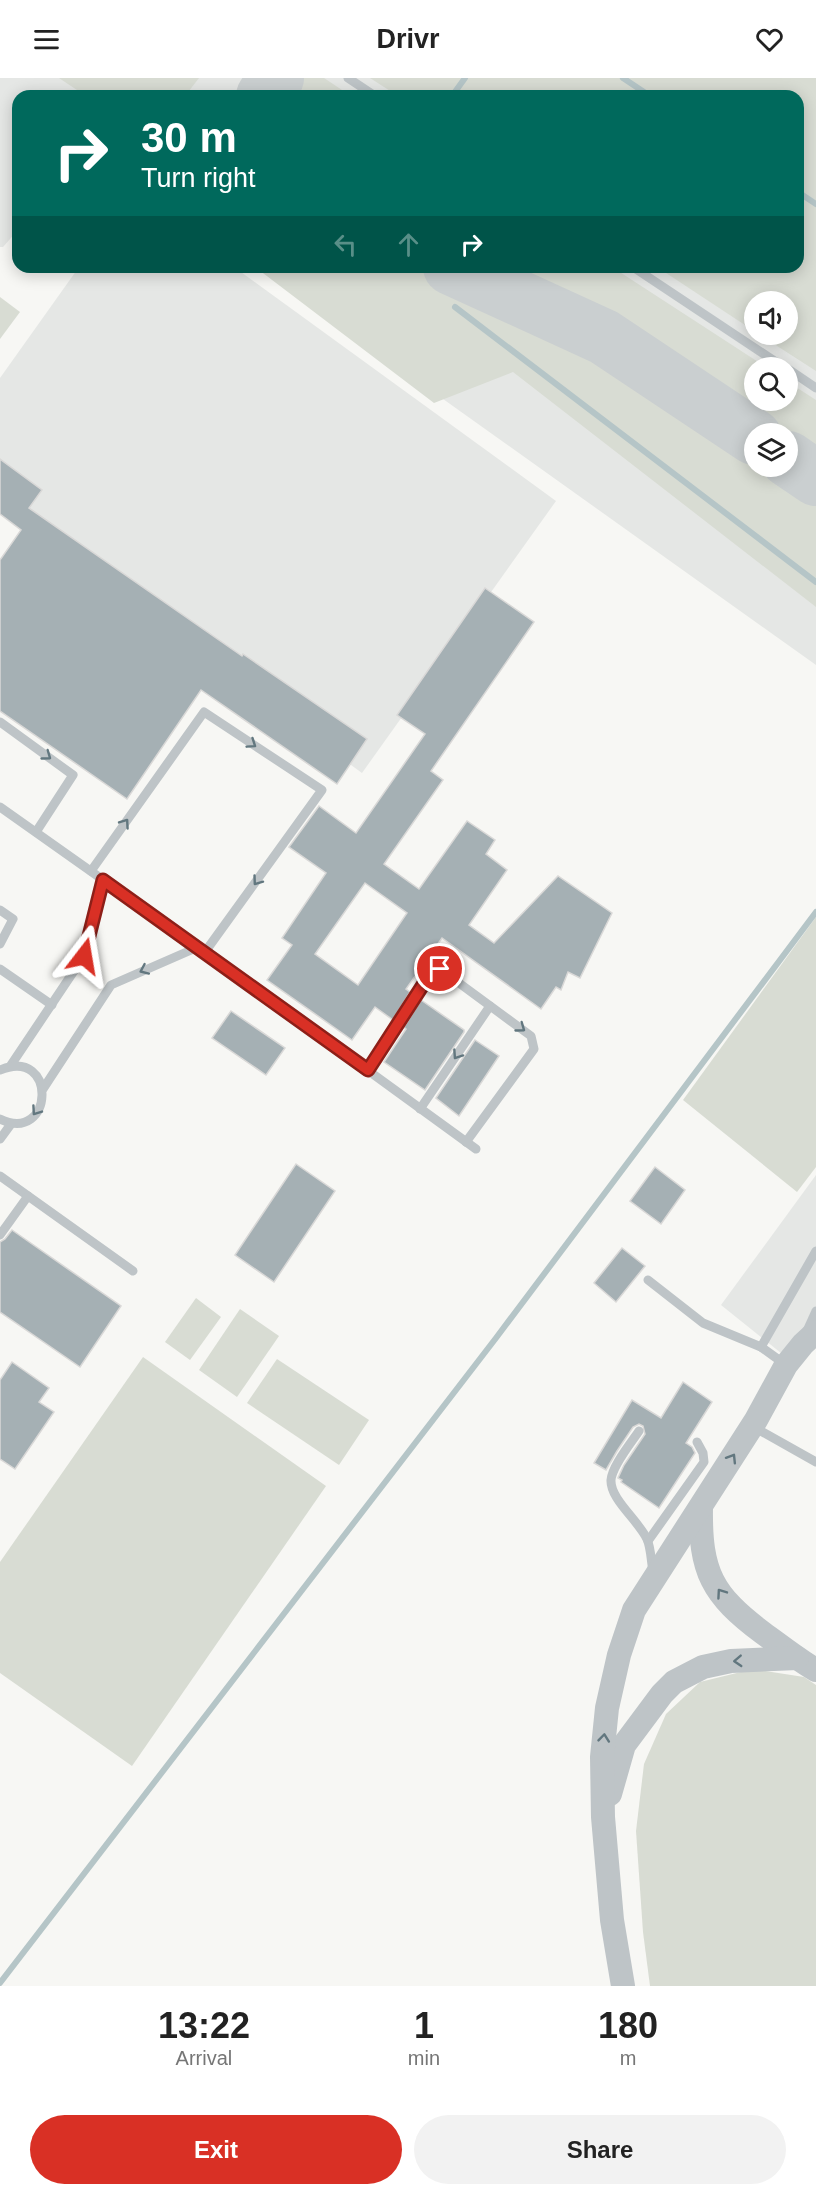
<!DOCTYPE html>
<html lang="en">
<head>
<meta charset="utf-8">
<style>
	:root { --surface:#fff; --page:#f2f2f2; --text:#222; --muted:#767676; --accent:#d93025 }
	body { margin:0; font-family:Arial,sans-serif; background:var(--page); color:var(--text); height:100vh; display:flex; flex-direction:column; font-size:22px; white-space:nowrap }
	* { box-sizing:border-box; margin:0 }
	p { font-size:20px; color:var(--muted) }
	.icon { flex:none; width:33px; height:33px; fill:none; stroke:currentColor; stroke-width:2; stroke-linecap:round; stroke-linejoin:round }
	.map { position:relative; height:1908px; overflow:hidden }
	.side { display:flex; flex-direction:column; background:var(--surface); flex:1 }
	.side>* { flex:none }
	.guide { position:absolute; left:12px; top:12px; width:792px; height:183px; border-radius:18px; box-shadow:0 3px 15px #0003; background:#00695c; color:#fff; overflow:hidden }
	.tools { position:absolute; left:744px; top:213px; display:grid; gap:12px }
	.tools a { display:grid; place-items:center; width:54px; height:54px; border-radius:50%; background:var(--surface); box-shadow:0 3px 15px #0003; font-size:30px }
	.pin { position:absolute; display:grid; place-items:center; width:51px; height:51px; color:#fff; margin:-26px; border:3px solid #fff; border-radius:50%; box-shadow:0 2px 6px #0007 }
	.me { position:absolute; width:66px; margin:-33px; rotate:14deg; stroke-linejoin:round; filter:drop-shadow(0 0 4px #0008) }
	.turn { display:flex; align-items:center; gap:21px; height:126px; padding:0 30px; font-size:27px }
	.turn .icon { width:78px; height:78px; stroke-width:2.5 }
	.turn b { display:block; font-size:42px; line-height:51px }
	.lanes { display:flex; align-items:center; height:57px; padding:0 30px; background:#0003; justify-content:center; gap:30px; direction:ltr }
	.lanes .off { opacity:.35 }
	.eta { display:flex; justify-content:space-evenly; align-items:center; height:102px; text-align:center }
	.eta b { font-size:36px; font-weight:800; line-height:42px }
	.action { display:flex; gap:12px; margin-top:auto; padding:12px 30px }
	.action a { flex:1; height:69px; border-radius:36px; background:var(--accent); color:#fff; font-size:24px; font-weight:800; line-height:69px; text-align:center }
	.action a+a { background:var(--page); color:var(--text) }
	header { display:flex; justify-content:space-between; align-items:center; height:78px; padding:0 30px; background:var(--surface); font-size:27px; font-weight:800 }
	.map>svg:first-child { display:block }
</style>
</head>
<body>
<header><svg class="icon" aria-label="menu" viewBox="0 0 24 24"><path d="M4 6h16M4 12h16M4 18h16"/></svg>Drivr<svg class="icon" aria-label="heart" viewBox="0 0 24 24"><path d="M12 20l-8-8c-3-5 5-10 8-4 3-6 11-1 8 4z"/></svg></header>
<div class="map">
<svg width="816" height="1908" viewBox="0 0 816 1908">
	<rect width="100%" height="100%" fill="#f7f7f4"/>
	<!-- built -->
	<g fill="#e5e7e5" fill-rule="evenodd">
		<path d="M 0,0 L 816,0 L 816,587 L 258,189 L 798,189 L 798,18 L 18,18 L 18,152 L 3,169 L 0,169 ZM 754,224 L 788,224 L 788,256 L 754,256 ZM 754,290 L 788,290 L 788,322 L 754,322 ZM 754,356 L 788,356 L 788,388 L 754,388 Z"/>
		<path d="M 79,189 L 234,189 L 556,423 L 362,695 L 0,432 L 0,300 Z"/>
		<path d="M 816,1097 L 816,1233 L 786,1279 L 721,1227 Z"/>
	</g>
	<!-- green -->
	<g fill="#d8dcd3">
		<path d="M 59,0 L 199,0 L 185,18 L 86,18 Z"/>
		<path d="M 304,0 L 324,0 L 351,18 L 291,18 Z"/>
		<path d="M 370,0 L 816,0 L 816,293 L 760,257 L 788,256 L 788,224 L 754,224 L 754,253 L 657,189 L 798,189 L 798,18 L 398,18 Z"/>
		<path d="M 255,189 L 430,189 L 555,244 L 609,275 L 754,372 L 754,388 L 780,389 L 816,413 L 816,529 L 513,294 L 434,325 Z"/>
		<path d="M 498,189 L 612,189 L 766,289 L 754,290 L 754,322 L 788,322 L 788,304 L 816,322 L 816,378 L 788,359 L 788,356 L 782,355 L 623,250 L 576,224 Z"/>
		<path d="M 0,219 L 20,234 L 0,261 Z"/>
		<path d="M 816,839 L 816,1089 L 797,1114 L 683,1022 Z"/>
		<path d="M 196,1220 L 221,1239 L 190,1282 L 165,1264 Z"/>
		<path d="M 240,1231 L 279,1258 L 237,1319 L 199,1292 Z"/>
		<path d="M 143,1279 L 326,1408 L 132,1688 L 0,1595 L 0,1484 Z"/>
		<path d="M 277,1281 L 369,1342 L 339,1387 L 247,1325 Z"/>
		<path d="M 753,1591 L 804,1599 L 816,1607 L 816,1908 L 650,1908 L 643,1854 L 636,1753 L 644,1686 L 666,1636 L 700,1604 Z"/>
	</g>
	<g fill="none" stroke-linecap="round" stroke-linejoin="round">
		<!-- stream -->
		<g stroke="#b5c5c7" stroke-width="6">
			<path d="M 623,0 L 650,18"/>
			<path d="M 452,18 L 465,0"/>
			<path d="M 798,114 L 816,126"/>
			<path d="M 455,229 L 816,504"/>
			<path d="M 0,1905 L 496,1260 L 816,834"/>
		</g>
		<!-- taxiway -->
		<g stroke="#cacfd0" stroke-width="56">
			<path d="M 264,18 L 276,0"/>
			<path d="M 451,189 L 604,259 L 754,359"/>
			<path d="M 788,381 L 816,400"/>
		</g>
	</g>
	<!-- building -->
	<g fill="#a5b0b4" stroke="#d9d8d7" stroke-width="1.5" fill-rule="evenodd">
		<path d="M 0,381 L 42,412 L 29,430 L 242,578 L 243,576 L 367,661 L 337,706 L 201,612 L 127,721 L 0,633 L 0,482 L 21,452 L 0,436 Z"/>
		<path d="M 485,510 L 534,544 L 431,693 L 443,702 L 384,786 L 419,811 L 467,743 L 495,762 L 486,776 L 507,792 L 469,847 L 494,865 L 558,798 L 612,835 L 580,900 L 568,894 L 561,912 L 556,909 L 541,931 L 442,860 L 406,911 L 410,914 L 393,942 L 375,929 L 352,962 L 267,902 L 292,867 L 282,860 L 326,795 L 289,769 L 319,728 L 356,755 L 425,656 L 397,637 ZM 365,805 L 407,835 L 358,907 L 315,876 Z"/>
		<path d="M 421,922 L 464,952 L 464,954 L 425,1012 L 384,984 L 406,951 L 404,949 Z"/>
		<path d="M 231,933 L 285,970 L 266,997 L 212,960 Z"/>
		<path d="M 475,962 L 499,978 L 459,1038 L 436,1020 Z"/>
		<path d="M 296,1086 L 335,1113 L 274,1204 L 235,1177 Z"/>
		<path d="M 655,1089 L 685,1112 L 661,1146 L 630,1123 Z"/>
		<path d="M 12,1152 L 121,1228 L 80,1289 L 0,1234 L 0,1164 L 5,1161 Z"/>
		<path d="M 622,1170 L 645,1188 L 616,1224 L 594,1205 Z"/>
		<path d="M 12,1284 L 49,1310 L 39,1324 L 54,1334 L 15,1391 L 0,1381 L 0,1302 Z"/>
		<path d="M 683,1304 L 712,1324 L 686,1365 L 692,1369 L 695,1375 L 659,1430 L 621,1404 L 622,1402 L 618,1400 L 624,1387 L 645,1356 L 643,1348 L 639,1346 L 633,1349 L 617,1373 L 606,1392 L 594,1385 L 632,1322 L 661,1340 Z"/>
	</g>
	<g fill="none" stroke-linecap="round" stroke-linejoin="round">
		<!-- service -->
		<g stroke="#bec4c7" stroke-width="9">
			<path d="M 348,0 L 375,18"/>
			<path d="M 633,189 L 785,290"/>
			<path d="M 788,291 L 816,310"/>
			<path d="M 0,644 L 73,697 L 36,754"/>
			<path d="M 0,729 L 205,874 L 476,1071"/>
			<path d="M 91,793 L 204,634 L 322,712 L 205,874"/>
			<path d="M 0,832 L 13,841 L 0,866"/>
			<path d="M 0,891 L 52,927"/>
			<path d="M 11,987 L 84,878 L 103,802"/>
			<path d="M 0,992 C 58,968 54,1067 0,1041"/>
			<path d="M 368,992 L 432,893 L 440,891 L 531,958 L 534,971 L 466,1064"/>
			<path d="M 43,1011 L 111,907 L 198,869"/>
			<path d="M 420,1031 L 490,928"/>
			<path d="M 0,1061 L 11,1046"/>
			<path d="M 0,1098 L 133,1193"/>
			<path d="M 0,1157 L 28,1118"/>
			<path d="M 648,1202 L 703,1245 L 761,1269 L 786,1287"/>
			<path d="M 806,1255 L 816,1233"/>
			<path d="M 761,1269 L 816,1173"/>
			<path d="M 752,1348 L 816,1384"/>
			<path d="M 639,1353 C 631,1365 612,1388 611,1402 C 610,1421 638,1442 647,1461 C 651,1470 651,1483 653,1493"/>
			<path d="M 648,1463 L 704,1384 L 703,1375 L 697,1364"/>
		</g>
		<!-- tertiary -->
		<g stroke="#bec4c7" stroke-width="24">
			<path d="M 701,1430 C 700,1494 712,1517 763,1555 C 781,1568 797,1581 816,1592"/>
			<path d="M 610,1716 L 624,1667 L 662,1616 L 674,1604 L 703,1589 L 731,1583 L 797,1580"/>
			<path d="M 623,1908 L 612,1842 L 603,1739 L 602,1679 L 607,1630 L 619,1577 L 634,1532 L 756,1342 L 786,1287 L 803,1266 L 816,1254"/>
		</g>
	</g>
	<!-- one-way arrows -->
	<defs><path id="oneway-chevron" d="M-2-3.5L2.5 0L-2 3.5" fill="none" stroke-width="1.6" stroke-linecap="round" stroke-linejoin="round" transform="scale(1.5)"/></defs>
	<g stroke="#62777f">
		<use href="#oneway-chevron" transform="translate(252 666) rotate(34)"/>
		<use href="#oneway-chevron" transform="translate(47 678) rotate(36)"/>
		<use href="#oneway-chevron" transform="translate(125 745) rotate(-55)"/>
		<use href="#oneway-chevron" transform="translate(257 803) rotate(126)"/>
		<use href="#oneway-chevron" transform="translate(144 892) rotate(156)"/>
		<use href="#oneway-chevron" transform="translate(521 950) rotate(36)"/>
		<use href="#oneway-chevron" transform="translate(457 977) rotate(124)"/>
		<use href="#oneway-chevron" transform="translate(36 1033) rotate(125)"/>
		<use href="#oneway-chevron" transform="translate(732 1380) rotate(-58)"/>
		<use href="#oneway-chevron" transform="translate(721 1515) rotate(-125)"/>
		<use href="#oneway-chevron" transform="translate(738 1583) rotate(177)"/>
		<use href="#oneway-chevron" transform="translate(604 1660) rotate(-84)"/>
	</g>
	<g fill="none" stroke-linecap="round" stroke-linejoin="round">
		<!-- route casing -->
		<g stroke="#8d1f18" stroke-width="15">
			<path id="route" d="M 84,878 L 103,802 L 368,992 L 432,893 L 440,891"/>
		</g>
		<!-- route -->
		<use href="#route" stroke="#d93025" stroke-width="10"/>
	</g>
</svg>
<div class="tools">
<a><svg class="icon" aria-label="sound" viewBox="0 0 24 24"><path d="M4 9h4l5-4v14l-5-4H4zM17 9q2 3 0 6"/></svg></a>
<a><svg class="icon" aria-label="search" viewBox="0 0 24 24"><circle cx="10" cy="10" r="6"/><path d="M15 15l6 6"/></svg></a>
<a><svg class="icon" aria-label="layers" viewBox="0 0 24 24"><path d="M12 4l9 5-9 5-9-5zM3 14l9 5 9-5"/></svg></a>
</div>
<div class="pin" style="left:440px;top:891px;background:#d93025"><svg class="icon" aria-label="arrive" viewBox="0 0 24 24"><path d="M6 21V4h12l-3 4 3 4H6"/></svg></div>
<svg class="me" style="left:84px;top:878px" viewBox="-20 -20 40 40"><path d="M0-17L14 15 0 8-14 15z" fill="#d93025" stroke="#fff" stroke-width="4"/></svg>
<div class="guide">
<div class="turn"><svg class="icon" aria-label="right" viewBox="0 0 24 24"><path d="M7 20v-9h11M14 6l5 5-5 5"/></svg><div><b>30 m</b>Turn right</div></div>
<div class="lanes"><svg class="icon off" aria-label="left" viewBox="0 0 24 24"><path d="M17 20v-9H6M10 6l-5 5 5 5"/></svg><svg class="icon off" aria-label="ahead" viewBox="0 0 24 24"><path d="M12 20V5M6 11l6-6 6 6"/></svg><svg class="icon" aria-label="right" viewBox="0 0 24 24"><path d="M7 20v-9h11M14 6l5 5-5 5"/></svg></div>
</div>
</div>
<section class="side">
<div class="eta">
<div><b>13:22</b><p>Arrival</p></div>
<div><b>1</b><p>min</p></div>
<div><b>180</b><p>m</p></div>
</div>
<div class="action"><a>Exit</a><a>Share</a></div>
</section>
</body>
</html>
